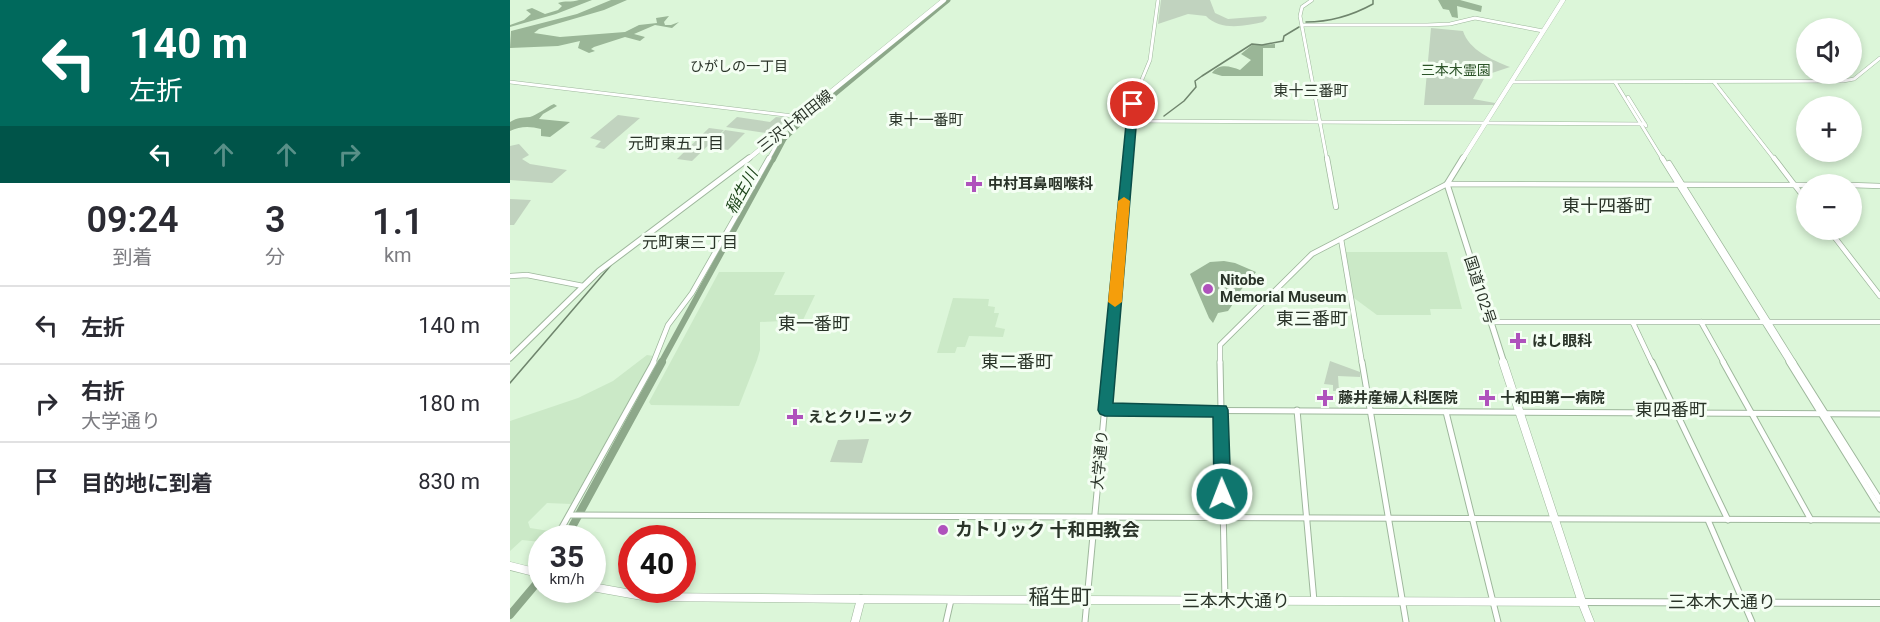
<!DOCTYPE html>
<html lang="ja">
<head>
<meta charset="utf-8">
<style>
	:root { --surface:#fff; --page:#f2f2f3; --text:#2b2b33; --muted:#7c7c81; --line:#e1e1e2 }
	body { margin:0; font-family:Roboto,"Noto Sans JP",sans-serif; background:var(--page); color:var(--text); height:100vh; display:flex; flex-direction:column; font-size:22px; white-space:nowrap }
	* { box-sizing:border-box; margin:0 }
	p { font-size:20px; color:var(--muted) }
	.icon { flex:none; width:33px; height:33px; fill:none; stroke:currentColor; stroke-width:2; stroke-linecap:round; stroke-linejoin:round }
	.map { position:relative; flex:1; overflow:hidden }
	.sheet { display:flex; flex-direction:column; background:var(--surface); width:510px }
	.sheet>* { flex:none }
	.guide { background:#00695c; color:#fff; overflow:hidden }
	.buttons { position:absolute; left:1286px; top:18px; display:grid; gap:12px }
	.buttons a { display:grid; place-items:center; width:66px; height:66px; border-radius:50%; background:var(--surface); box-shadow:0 3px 9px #0003; font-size:30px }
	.speed { position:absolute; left:18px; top:525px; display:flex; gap:12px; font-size:30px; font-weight:700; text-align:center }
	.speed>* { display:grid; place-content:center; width:78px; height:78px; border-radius:50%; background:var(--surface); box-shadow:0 3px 9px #0003; line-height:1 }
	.speed small { font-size:15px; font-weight:400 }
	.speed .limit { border:9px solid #d22; background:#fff; color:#111 }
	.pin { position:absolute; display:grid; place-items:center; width:51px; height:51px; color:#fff; margin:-26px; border:3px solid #fff; border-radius:50%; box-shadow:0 2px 6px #0007 }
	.me { position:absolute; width:66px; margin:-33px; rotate:359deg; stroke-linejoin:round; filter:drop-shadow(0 0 4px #0008) }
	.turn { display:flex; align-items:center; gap:21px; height:126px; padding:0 30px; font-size:27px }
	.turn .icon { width:78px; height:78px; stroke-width:2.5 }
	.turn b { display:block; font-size:42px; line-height:51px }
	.lanes { display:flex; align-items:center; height:57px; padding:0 30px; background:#0003; justify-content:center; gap:30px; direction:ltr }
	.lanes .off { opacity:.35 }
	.eta { display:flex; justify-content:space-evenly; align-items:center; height:102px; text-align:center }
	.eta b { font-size:36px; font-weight:600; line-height:42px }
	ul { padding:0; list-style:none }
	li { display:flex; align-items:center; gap:18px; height:78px; padding:0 30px; border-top:2px solid var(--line) }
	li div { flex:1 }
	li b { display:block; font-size:22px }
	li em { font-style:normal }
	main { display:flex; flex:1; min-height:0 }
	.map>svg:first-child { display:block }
</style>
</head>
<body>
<main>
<section class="sheet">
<div class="guide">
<div class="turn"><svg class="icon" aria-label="left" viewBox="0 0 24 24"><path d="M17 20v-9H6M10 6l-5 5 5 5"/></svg><div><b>140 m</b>左折</div></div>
<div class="lanes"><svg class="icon" aria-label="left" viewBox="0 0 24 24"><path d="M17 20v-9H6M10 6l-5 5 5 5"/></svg><svg class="icon off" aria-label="ahead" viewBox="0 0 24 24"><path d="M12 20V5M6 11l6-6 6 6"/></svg><svg class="icon off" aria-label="ahead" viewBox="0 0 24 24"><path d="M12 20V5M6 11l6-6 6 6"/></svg><svg class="icon off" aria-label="right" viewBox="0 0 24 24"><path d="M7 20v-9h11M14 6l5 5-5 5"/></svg></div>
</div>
<div class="eta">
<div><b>09:24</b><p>到着</p></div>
<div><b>3</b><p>分</p></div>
<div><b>1.1</b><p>km</p></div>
</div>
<ul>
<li><svg class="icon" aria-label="left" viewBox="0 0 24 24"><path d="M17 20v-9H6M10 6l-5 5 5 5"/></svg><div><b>左折</b></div><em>140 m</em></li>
<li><svg class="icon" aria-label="right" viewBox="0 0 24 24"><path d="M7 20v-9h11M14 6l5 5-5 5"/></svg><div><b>右折</b><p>大学通り</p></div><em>180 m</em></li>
<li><svg class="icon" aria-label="arrive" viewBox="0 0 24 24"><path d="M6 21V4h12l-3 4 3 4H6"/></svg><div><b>目的地に到着</b></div><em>830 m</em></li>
</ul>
</section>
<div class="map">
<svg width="1370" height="622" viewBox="0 0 1370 622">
	<rect width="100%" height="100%" fill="#dcf6d9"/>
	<!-- built -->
	<g fill="#cbe9c7">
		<path d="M 836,252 L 937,252 L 952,309 L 920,309 L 921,315 L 867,315 L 844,298 Z"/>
		<path d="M 209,272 L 275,272 L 264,295 L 305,295 L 293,320 L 250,322 L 250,350 L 247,360 L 229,406 L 141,405 L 139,402 Z"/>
		<path d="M 443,298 L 479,299 L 478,306 L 485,307 L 484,313 L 489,313 L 485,327 L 495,329 L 493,337 L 459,336 L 455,347 L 447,347 L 445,353 L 427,353 Z"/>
		<path d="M 137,355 L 144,356 L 61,504 L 37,503 L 18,522 L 20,528 L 46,532 L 42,538 L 32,538 L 31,542 L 12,540 L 0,551 L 0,421 L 68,398 L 103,381 Z"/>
	</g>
	<!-- green -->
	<g fill="#c1d3bf">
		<path d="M 651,0 L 700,0 L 705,13 L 718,19 L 756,16 L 757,18 L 753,22 C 735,26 710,31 696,16 L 678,14 L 648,24 Z"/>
		<path d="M 921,28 L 953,31 C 959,50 982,60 1000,67 L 976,75 L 963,99 L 985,103 L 985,105 L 914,105 Z"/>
		<path d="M 108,115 L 130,118 L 94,149 L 85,147 L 91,141 L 80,138 Z"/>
		<path d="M 227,117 L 260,122 L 266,117 L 277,118 L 263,134 L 216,127 Z"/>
		<path d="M 199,128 L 214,130 L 182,161 L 167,159 Z"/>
		<path d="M 215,130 L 235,133 L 218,150 L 198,147 Z"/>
		<path d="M 9,144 L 19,155 L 12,159 L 20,164 L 57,170 L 42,183 L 0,180 L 0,146 Z"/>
		<path d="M 0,199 L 21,200 L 4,225 L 0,225 Z"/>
		<path d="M 820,361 L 850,372 L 850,377 L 828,376 L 829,391 L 823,391 L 823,385 L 814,384 Z"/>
		<path d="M 359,439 L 352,463 L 320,462 L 328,440 Z"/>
	</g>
	<!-- forest -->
	<g fill="#9ab697">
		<path d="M 69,0 L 82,0 L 46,14 L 0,27 L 0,25 L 14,20 L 21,14 L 16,10 L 22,8 L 35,14 L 48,10 L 52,6 L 48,3 C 55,0 61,3 69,0 Z"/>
		<path d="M 101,0 L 117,0 L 94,10 L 29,29 L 24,33 L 50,37 L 115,32 L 129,25 L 147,23 L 146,18 L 159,16 L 154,22 L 155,25 L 161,25 L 169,22 L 162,28 L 145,25 L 124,34 L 135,37 L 130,41 L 115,37 L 84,47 L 81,49 L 85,51 L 79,53 L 68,48 L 70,41 L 48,46 L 0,48 L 1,31 L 67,14 Z"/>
		<path d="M 928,0 L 950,0 L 972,6 L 971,12 L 947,6 L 948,18 L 942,17 L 939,10 L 933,9 Z"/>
		<path d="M 765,44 L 765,48 L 753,48 L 753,76 L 712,76 L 702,73 C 709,63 720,66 730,70 L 741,60 L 731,54 L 742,45 Z"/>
		<path d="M 44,104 L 47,106 L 33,114 L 29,119 L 60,122 L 40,137 L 31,136 L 31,129 C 20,126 10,126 0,131 L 0,122 C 8,117 12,118 20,117 C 27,115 37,107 44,104 Z"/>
		<path d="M 714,261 L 725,263 L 746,272 L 725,297 L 725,301 L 718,311 L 708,313 L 703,323 L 699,318 L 680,274 L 700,262 Z"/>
	</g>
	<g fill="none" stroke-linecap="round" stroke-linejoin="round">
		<!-- stream -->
		<g stroke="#6f856d" stroke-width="1.5">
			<path d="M 796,22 C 819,22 843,15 863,4 L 863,0"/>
			<path d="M 654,116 L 674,101 L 686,87 L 685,81 L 692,76 L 742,44 L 752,45 L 773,41 L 774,36 L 789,27"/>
			<path d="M 0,383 L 102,264"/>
		</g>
		<!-- river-far2 -->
		<path stroke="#8da88a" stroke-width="5" d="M 263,160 L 274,139 L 292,121 L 438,0"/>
		<!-- river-far1 -->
		<path stroke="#8da88a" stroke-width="6" d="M 151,363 L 263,158"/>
		<!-- river -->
		<g stroke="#8da88a" stroke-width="8">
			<path d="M 56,538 L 152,362"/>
			<path d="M 0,615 L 32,577"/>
		</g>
		<!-- tertiary-far2 casing -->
		<g stroke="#9eb79c" stroke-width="4">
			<g id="tertiary-far2">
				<path d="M 802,0 L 792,7 L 790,16 L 817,160"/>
				<path d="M 792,25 L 917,25 L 940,24 L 965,18 L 1033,31"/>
				<path d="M 0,82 L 292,117"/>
				<path d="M 1002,82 L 1333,81 L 1344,79 L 1370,58"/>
				<path d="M 1105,82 L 1153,160"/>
				<path d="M 1204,82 L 1265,160"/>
				<path d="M 1118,97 L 1136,126"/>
				<path d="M 622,121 L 1135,124"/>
				<path d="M 258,160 L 273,133"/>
				<path d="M 618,160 L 623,101 L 640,60 L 648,0"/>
			</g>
		</g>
		<!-- tertiary-far1 casing -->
		<g stroke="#9eb79c" stroke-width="6">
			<g id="tertiary-far1">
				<path d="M 817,158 L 826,207"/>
				<path d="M 1152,158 L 1280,363"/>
				<path d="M 1264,158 L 1296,200"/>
				<path d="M 1159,163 L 1284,363"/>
				<path d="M 1341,185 L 1370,186"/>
				<path d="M 1319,230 L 1370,296"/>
				<path d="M 831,239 L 852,363"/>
				<path d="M 0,276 L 17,275 L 73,286"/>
				<path d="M 980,322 L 1370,322"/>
				<path d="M 1191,322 L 1214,363"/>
				<path d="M 1123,323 L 1142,363"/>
				<path d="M 143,363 L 158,325 L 182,293 L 259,158"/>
				<path d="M 599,363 L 618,158"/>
				<path d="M 710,363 L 710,345 L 802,254 L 937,184 L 1296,185"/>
			</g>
		</g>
		<!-- tertiary casing -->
		<g stroke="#9eb79c" stroke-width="7">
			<g id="tertiary">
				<path d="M 710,362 L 715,600"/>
				<path d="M 852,362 L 896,622"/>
				<path d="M 1142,362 L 1218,520"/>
				<path d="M 1213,362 L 1301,520"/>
				<path d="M 1279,362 L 1370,509"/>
				<path d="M 1283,362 L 1370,500"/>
				<path d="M 595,410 L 1370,414"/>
				<path d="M 787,410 L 804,601"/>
				<path d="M 936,412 L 988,622"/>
				<path d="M 60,515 L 1370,520"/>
				<path d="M 1198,520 L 1242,622"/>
				<path d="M 46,538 L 144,362"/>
				<path d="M 26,573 L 32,564"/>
				<path d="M 436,622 L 441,600"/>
				<path d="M 575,622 L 599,362"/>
			</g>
		</g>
		<!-- secondary casing -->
		<g stroke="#9eb79c" stroke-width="8">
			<path id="secondary" d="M 1072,602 L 1370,603"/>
		</g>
		<!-- primary-far2 casing -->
		<g stroke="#9eb79c" stroke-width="5">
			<path id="primary-far2" d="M 237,160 L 434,0"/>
		</g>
		<!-- primary-far1 casing -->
		<g stroke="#9eb79c" stroke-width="7">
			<path id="primary-far1" d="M 0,358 L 89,271 L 239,158"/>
		</g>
		<!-- primary casing -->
		<g stroke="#9eb79c" stroke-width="9">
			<g id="primary">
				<path d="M 0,566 L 32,574"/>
				<path d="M 82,587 L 138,597 L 351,599"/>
				<path d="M 1072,602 L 1080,622"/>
			</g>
		</g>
		<!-- trunk-far2 casing -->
		<g stroke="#9eb79c" stroke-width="5">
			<path id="trunk-far2" d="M 952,160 L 1053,0"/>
		</g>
		<!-- trunk-far1 casing -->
		<g stroke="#9eb79c" stroke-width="7">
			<path id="trunk-far1" d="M 953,158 L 937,184 L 994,363"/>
		</g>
		<!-- trunk casing -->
		<g stroke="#9eb79c" stroke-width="9">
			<path id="trunk" d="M 345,622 L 351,599 L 1072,602 L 993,362"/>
		</g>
		<!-- tertiary-far2 -->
		<use href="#tertiary-far2" stroke="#fff" stroke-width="3"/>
		<!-- tertiary-far1 -->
		<use href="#tertiary-far1" stroke="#fff" stroke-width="4.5"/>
		<!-- tertiary -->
		<use href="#tertiary" stroke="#fff" stroke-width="5"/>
		<!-- secondary -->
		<use href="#secondary" stroke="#fff" stroke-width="6"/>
		<!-- primary-far2 -->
		<use href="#primary-far2" stroke="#fff" stroke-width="4.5"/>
		<!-- primary-far1 -->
		<use href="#primary-far1" stroke="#fff" stroke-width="5"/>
		<!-- primary -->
		<use href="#primary" stroke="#fff" stroke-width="8"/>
		<!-- trunk-far2 -->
		<use href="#trunk-far2" stroke="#fff" stroke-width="4.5"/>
		<!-- trunk-far1 -->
		<use href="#trunk-far1" stroke="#fff" stroke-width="5"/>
		<!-- trunk -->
		<use href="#trunk" stroke="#fff" stroke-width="8"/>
	</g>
	<!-- route -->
	<path fill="#0f766e" stroke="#0a4d48" stroke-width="1.5" d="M 623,101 L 628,104 L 603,403 L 716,406 L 718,410 L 721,494 L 718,499 L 712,501 L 707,499 L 704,494 L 703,417 L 595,416 L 590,414 L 588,410 L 618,104 Z"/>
	<!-- slow -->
	<path fill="#f59e0b" d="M 614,197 L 620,201 L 612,302 L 605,307 L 598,302 L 608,201 Z"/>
	<!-- markers -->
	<g fill="#af52bc" stroke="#f4fef3" stroke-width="2">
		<path d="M461 175h6v6h6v6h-6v6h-6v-6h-6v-6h6z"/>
		<circle cx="698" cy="289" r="6"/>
		<path d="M1005 332h6v6h6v6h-6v6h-6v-6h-6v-6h6z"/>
		<path d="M812 389h6v6h6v6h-6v6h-6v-6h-6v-6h6z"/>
		<path d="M974 389h6v6h6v6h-6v6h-6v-6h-6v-6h6z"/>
		<path d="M282 408h6v6h6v6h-6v6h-6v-6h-6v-6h6z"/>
		<circle cx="433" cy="530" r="6"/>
	</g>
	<g text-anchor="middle" stroke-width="6" stroke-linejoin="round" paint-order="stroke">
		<!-- far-neighbourhood labels -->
		<g font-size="14" fill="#2a3429" stroke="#f4fef3">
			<text x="229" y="71">ひがしの一丁目</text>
		</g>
		<!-- far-park labels -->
		<g font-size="14" fill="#2c5429" stroke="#f4fef3">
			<text x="946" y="75">三本木霊園</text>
		</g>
		<!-- far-quarter labels -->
		<g font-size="15" fill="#2a3429" stroke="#f4fef3">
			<text x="801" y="96">東十三番町</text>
			<text x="416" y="125">東十一番町</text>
		</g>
		<!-- street labels -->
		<g font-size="15" fill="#2a3429" stroke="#f4fef3">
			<text transform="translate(285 121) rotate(-38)" y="5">三沢十和田線</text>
			<text transform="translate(970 290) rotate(72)" y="5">国道102号</text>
			<text transform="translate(590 460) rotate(-85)" y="5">大学通り</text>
		</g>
		<!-- poi labels -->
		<g font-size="15" font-weight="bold" fill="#2a3429" stroke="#f4fef3" text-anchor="start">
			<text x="478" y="189">中村耳鼻咽喉科</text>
			<text x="710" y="285">Nitobe<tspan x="710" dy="17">Memorial Museum</tspan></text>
			<text x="1022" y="346">はし眼科</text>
			<text x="828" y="403">藤井産婦人科医院</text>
			<text x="990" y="403">十和田第一病院</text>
			<text x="298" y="422">えとクリニック</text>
		</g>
		<!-- neighbourhood labels -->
		<g font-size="16" fill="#2a3429" stroke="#f4fef3">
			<text x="166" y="149">元町東五丁目</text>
			<text x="180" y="248">元町東三丁目</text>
		</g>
		<!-- water labels -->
		<g font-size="16" font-style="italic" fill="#1d451a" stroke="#f4fef3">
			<text transform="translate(231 191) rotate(-61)" y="6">稲生川</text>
		</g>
		<!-- quarter labels -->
		<g font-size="18" fill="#2a3429" stroke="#f4fef3">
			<text x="1097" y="212">東十四番町</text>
			<text x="802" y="325">東三番町</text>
			<text x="304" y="330">東一番町</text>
			<text x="507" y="368">東二番町</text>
			<text x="1161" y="416">東四番町</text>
		</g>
		<!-- near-poi labels -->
		<g font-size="18" font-weight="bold" fill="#2a3429" stroke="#f4fef3" text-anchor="start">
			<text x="445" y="536">カトリック 十和田教会</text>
		</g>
		<!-- near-street labels -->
		<g font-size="18" fill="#2a3429" stroke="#f4fef3">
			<text x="726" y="607">三本木大通り</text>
			<text x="1212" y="608">三本木大通り</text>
		</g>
		<!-- near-quarter labels -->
		<g font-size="21" fill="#2a3429" stroke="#f4fef3">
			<text x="550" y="604">稲生町</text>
		</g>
	</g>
</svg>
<div class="buttons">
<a><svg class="icon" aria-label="sound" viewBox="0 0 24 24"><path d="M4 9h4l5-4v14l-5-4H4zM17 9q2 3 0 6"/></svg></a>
<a>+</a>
<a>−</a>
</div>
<div class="speed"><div>35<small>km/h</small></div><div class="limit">40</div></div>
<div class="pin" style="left:623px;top:104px;background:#d93025"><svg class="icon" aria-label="arrive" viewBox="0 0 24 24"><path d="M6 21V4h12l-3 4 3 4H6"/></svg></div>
<svg class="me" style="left:712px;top:494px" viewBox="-20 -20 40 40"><circle r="17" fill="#0f766e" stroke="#fff" stroke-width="3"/><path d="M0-11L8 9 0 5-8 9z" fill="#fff"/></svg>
</div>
</main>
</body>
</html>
